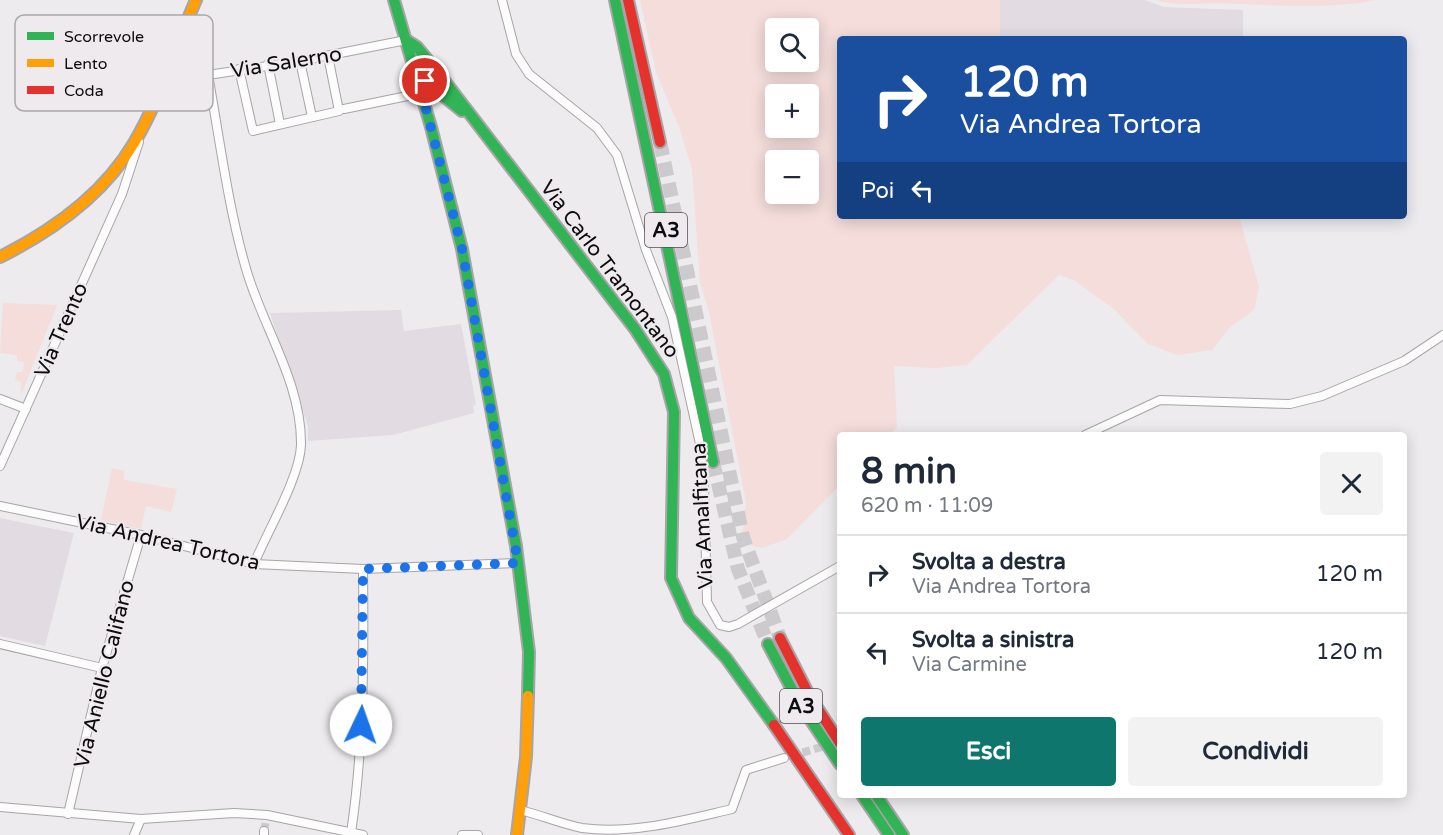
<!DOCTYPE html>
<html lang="it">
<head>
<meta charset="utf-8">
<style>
	:root { --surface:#fff; --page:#f2f2f3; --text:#1f2937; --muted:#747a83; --line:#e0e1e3; --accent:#0f766e }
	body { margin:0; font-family:"Varela Round",sans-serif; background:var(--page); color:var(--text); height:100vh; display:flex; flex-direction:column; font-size:22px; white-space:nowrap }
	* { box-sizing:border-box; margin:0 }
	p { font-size:20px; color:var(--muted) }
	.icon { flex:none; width:33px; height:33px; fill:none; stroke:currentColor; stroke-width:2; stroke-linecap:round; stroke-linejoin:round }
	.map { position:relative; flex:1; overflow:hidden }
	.drawer { position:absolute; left:837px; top:432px; width:570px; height:366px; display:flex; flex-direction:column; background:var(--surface); border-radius:6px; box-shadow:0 3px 15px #0003 }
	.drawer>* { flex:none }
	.banner { position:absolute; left:837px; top:36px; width:570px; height:183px; border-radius:6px; box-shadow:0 3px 15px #0003; background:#1a4fa0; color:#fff; overflow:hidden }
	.fabs { position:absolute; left:765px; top:18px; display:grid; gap:12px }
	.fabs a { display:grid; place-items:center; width:54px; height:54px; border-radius:6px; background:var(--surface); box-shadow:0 3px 15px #0003; font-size:30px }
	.pin { position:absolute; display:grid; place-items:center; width:51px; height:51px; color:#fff; margin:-26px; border:3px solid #fff; border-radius:50%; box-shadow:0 2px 6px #0007 }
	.me { position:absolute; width:66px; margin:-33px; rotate:3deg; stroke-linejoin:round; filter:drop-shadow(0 0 4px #0008) }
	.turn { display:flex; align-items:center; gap:21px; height:126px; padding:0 24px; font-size:27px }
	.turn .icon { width:78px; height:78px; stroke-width:2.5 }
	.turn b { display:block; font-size:42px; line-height:51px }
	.then { display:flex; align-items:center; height:57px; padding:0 24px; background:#0003; gap:12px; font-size:22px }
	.round { display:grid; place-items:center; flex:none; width:63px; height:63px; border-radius:6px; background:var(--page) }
	.summary { display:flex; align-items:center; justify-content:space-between; height:102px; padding:0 24px }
	h1 { font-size:36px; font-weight:800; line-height:45px }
	.primary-button { display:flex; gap:12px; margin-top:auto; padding:12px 24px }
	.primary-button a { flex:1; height:69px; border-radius:6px; background:var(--accent); color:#fff; font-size:24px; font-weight:800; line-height:69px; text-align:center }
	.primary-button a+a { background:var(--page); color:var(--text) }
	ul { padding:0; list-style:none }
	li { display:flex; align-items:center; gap:18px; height:78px; padding:0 24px; border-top:2px solid var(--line) }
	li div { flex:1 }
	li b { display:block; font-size:22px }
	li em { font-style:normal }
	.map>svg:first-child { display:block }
</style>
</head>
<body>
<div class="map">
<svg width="1443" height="835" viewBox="0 0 1443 835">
	<rect width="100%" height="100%" fill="#edebed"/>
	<!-- built -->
	<g fill="#e2dce2">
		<path d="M 1000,0 L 1145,0 L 1164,7 L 1243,10 L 1243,39 L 1000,39 Z"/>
		<path d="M 401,310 L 404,331 L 461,324 L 476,404 L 473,406 L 474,413 L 393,435 L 308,441 L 308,426 L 270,313 Z"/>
		<path d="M 0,518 L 74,533 L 45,646 L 0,636 Z"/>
	</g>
	<!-- green -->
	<g fill="#f4ddda" fill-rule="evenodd">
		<path d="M 640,0 L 1000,0 L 1000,39 L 840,39 L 840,216 L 1239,216 L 1259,287 L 1254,310 L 1229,328 L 1212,350 L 1178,355 L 1148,344 L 1115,310 L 1074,280 L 1059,275 L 967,365 L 937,368 L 894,366 L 897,427 L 890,435 L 840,435 L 840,485 L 787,539 L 762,548 L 741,543 L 746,502 L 709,312 L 700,282 L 692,169 L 679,127 L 656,72 ZM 808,28 L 808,62 L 776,62 L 776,28 ZM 808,94 L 808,128 L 776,128 L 776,94 ZM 808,160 L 808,194 L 776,194 L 776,160 Z"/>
		<path d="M 1156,0 L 1377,0 C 1326,10 1273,5 1220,3 C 1198,3 1177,7 1156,0 Z"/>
		<path d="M 3,303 L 57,305 L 21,395 L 21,382 L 15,380 L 17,372 L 23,372 L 24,362 L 17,361 L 17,355 L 0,353 Z"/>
		<path d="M 112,468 L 124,471 L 124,480 L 177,489 L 171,512 L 146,506 L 141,529 L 101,520 Z"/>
	</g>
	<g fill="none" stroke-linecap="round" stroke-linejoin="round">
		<!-- street-tunnel -->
		<g stroke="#cccacc" stroke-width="8" stroke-dasharray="8 4" stroke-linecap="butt">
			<path d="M 791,756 L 828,745"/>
			<path d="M 264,831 L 267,815"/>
		</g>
		<!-- highway-tunnel -->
		<g stroke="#cccacc" stroke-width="14" stroke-dasharray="14 7" stroke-linecap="butt">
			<path d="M 660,142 L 743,537 L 780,638"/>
			<path d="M 713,462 L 738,569 L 768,644"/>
		</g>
		<!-- street casing -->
		<g stroke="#a7a5a6" stroke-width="10">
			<g id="street">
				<path d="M 502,0 L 516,54 L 529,74 L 597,128 L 617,155 L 646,250 L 672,317 L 700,444 L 704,483 L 707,602 L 720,625 L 729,627 L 738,624 L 840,566"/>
				<path d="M 300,61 L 312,117"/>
				<path d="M 268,64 L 280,124"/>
				<path d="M 239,69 L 253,131 L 339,111 L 328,56"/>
				<path d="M 166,70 L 208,75 L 300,61 L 406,40"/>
				<path d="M 208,75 C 220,140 228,208 247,272 C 264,329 302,384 301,445 C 300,477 267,532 254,564"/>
				<path d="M 344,109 L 422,93"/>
				<path d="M 0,399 L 26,409"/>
				<path d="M 1085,435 L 1160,400 L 1290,404 L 1322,396 L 1404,361 L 1443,335"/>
				<path d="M 0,466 L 122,194 L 139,142"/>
				<path d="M 0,506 L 141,535 L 254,564 L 363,569 L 517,563"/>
				<path d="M 0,644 L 102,668"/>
				<path d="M 0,807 L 141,819 L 234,813 L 267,815 L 363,835"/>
				<path d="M 520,810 C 541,815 561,824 582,828 C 631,835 684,820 732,809 L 746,770 L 784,758"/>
				<path d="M 68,814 L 102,668 L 141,535"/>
				<path d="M 351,833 C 364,746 364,657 363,569"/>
				<path d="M 134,835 L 141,819"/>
				<path d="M 264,835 L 264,831"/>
				<path d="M 462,835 L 478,835"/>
			</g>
		</g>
		<!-- fast casing -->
		<g stroke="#a7a5a6" stroke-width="14">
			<g id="fast">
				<path d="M 394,0 L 431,127 L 462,249 L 516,546 L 529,652 L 528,696"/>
				<path d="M 615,0 L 713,462"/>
				<path d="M 406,40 L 417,47 L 435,69"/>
				<circle cx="432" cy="77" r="8"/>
				<path d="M 440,75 L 635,329 L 664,374 L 674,412 L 671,578 L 689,618 L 726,658 L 774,725"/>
				<path d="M 431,86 L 462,111"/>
				<path d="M 768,644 L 798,701 L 840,764"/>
				<path d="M 862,795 L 889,835"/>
				<path d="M 876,795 L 903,835"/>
			</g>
		</g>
		<!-- slow casing -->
		<g stroke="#a7a5a6" stroke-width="14">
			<g id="slow">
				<path d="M 0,257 C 52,231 104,194 134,143 C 161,98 175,47 196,0"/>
				<path d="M 517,835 L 526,757 L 528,696"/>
			</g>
		</g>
		<!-- jam casing -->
		<g stroke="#a7a5a6" stroke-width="14">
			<g id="jam">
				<path d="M 628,0 L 660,142"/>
				<path d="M 780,638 L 809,695 L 840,743"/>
				<path d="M 774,725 L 849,835"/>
			</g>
		</g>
		<!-- street -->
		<use href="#street" stroke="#fcfcfc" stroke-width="8"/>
		<!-- fast -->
		<use href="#fast" stroke="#30b455" stroke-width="10"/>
		<!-- slow -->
		<use href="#slow" stroke="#ff9f0a" stroke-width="10"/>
		<!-- jam -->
		<use href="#jam" stroke="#e5322d" stroke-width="10"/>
	</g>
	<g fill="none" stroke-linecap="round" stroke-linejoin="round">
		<!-- route -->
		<path stroke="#1a73e8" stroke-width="10" stroke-dasharray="0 18" d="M 361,725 L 363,569 L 518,563 L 462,249 L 422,93 L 425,81"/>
	</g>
	<g text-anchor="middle" stroke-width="4.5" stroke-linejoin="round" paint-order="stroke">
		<!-- shield labels -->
		<g fill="#eeeaee" stroke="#514f51" stroke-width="1.5">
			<rect x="645" y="213" width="42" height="34" rx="4.5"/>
			<rect x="780" y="689" width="42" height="34" rx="4.5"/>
		</g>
		<g font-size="20" font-weight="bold" fill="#0e0d0e">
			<text x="666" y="237">A3</text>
			<text x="801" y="713">A3</text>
		</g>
		<!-- street labels -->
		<g font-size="21" fill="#0e0d0e" stroke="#eeeaee">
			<text transform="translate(286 62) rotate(-9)" y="7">Via Salerno</text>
			<text transform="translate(610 269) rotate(53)" y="7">Via Carlo Tramontano</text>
			<text transform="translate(61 330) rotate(-66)" y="7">Via Trento</text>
			<text transform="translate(702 516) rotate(-93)" y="7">Via Amalfitana</text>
			<text transform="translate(168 542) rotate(13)" y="7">Via Andrea Tortora</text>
			<text transform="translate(104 674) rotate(-76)" y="7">Via Aniello Califano</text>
		</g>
	</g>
	<!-- legend -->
	<rect x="15" y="15" width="198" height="96" rx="9" fill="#eeeaee" stroke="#aba8ab" stroke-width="1.5"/>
	<rect x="27" y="32" width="27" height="8" fill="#30b455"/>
	<rect x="27" y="59" width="27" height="8" fill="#ff9f0a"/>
	<rect x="27" y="86" width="27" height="8" fill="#e5322d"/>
	<g font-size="16" fill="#0e0d0e">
		<text x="64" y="42">Scorrevole</text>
		<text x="64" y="69">Lento</text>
		<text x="64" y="96">Coda</text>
	</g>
</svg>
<div class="fabs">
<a><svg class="icon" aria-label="search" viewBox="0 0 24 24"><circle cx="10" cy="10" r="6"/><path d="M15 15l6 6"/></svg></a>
<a>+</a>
<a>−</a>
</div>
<div class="pin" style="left:425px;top:81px;background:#d93025"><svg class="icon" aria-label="arrive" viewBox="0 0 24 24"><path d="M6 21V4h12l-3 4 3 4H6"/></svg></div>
<svg class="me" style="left:361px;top:725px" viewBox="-20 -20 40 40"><circle r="19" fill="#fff"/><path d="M0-13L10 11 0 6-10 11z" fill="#1a73e8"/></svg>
<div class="banner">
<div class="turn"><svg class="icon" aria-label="right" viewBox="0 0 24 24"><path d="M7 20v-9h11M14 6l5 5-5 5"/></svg><div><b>120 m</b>Via Andrea Tortora</div></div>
<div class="then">Poi<svg class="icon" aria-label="left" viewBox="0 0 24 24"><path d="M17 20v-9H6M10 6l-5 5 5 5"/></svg></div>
</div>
<section class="drawer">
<div class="summary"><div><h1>8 min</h1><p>620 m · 11:09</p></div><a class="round"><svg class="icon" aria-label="close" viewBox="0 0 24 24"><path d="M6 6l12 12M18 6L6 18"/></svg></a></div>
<ul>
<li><svg class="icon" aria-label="right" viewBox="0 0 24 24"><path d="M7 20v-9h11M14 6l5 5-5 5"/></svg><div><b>Svolta a destra</b><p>Via Andrea Tortora</p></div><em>120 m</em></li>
<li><svg class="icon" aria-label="left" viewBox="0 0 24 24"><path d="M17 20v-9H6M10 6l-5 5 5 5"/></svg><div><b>Svolta a sinistra</b><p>Via Carmine</p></div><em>120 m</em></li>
</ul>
<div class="primary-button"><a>Esci</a><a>Condividi</a></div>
</section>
</div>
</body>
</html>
